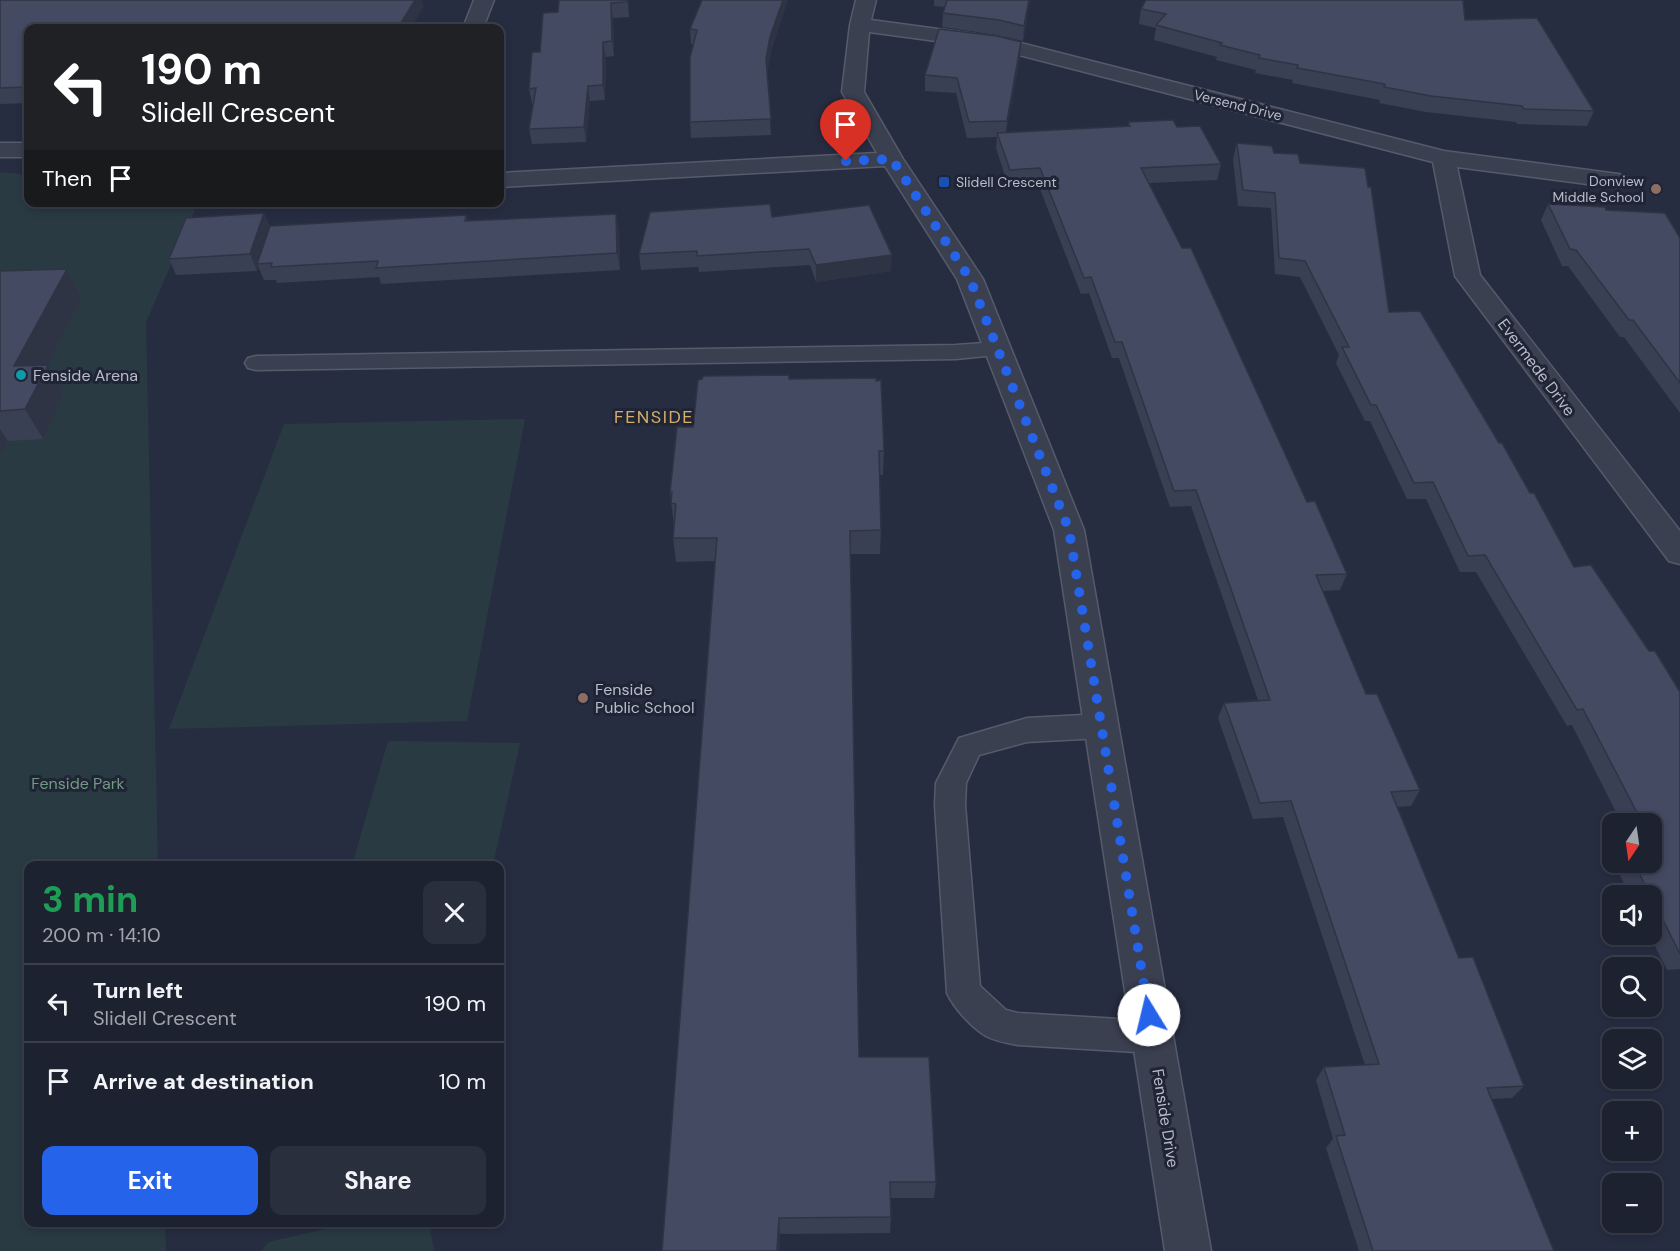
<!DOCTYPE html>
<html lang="en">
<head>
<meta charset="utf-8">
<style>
	:root { --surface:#1d2231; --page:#2a2f3d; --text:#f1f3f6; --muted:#a0a4ab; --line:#3b3f4d; --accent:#2563eb }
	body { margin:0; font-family:"DM Sans",sans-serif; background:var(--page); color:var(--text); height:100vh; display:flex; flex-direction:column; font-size:22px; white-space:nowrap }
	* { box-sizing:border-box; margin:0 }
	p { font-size:20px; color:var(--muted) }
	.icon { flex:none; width:33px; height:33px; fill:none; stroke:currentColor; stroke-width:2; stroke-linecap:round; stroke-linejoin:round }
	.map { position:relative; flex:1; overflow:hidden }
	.sheet { position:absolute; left:24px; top:861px; width:480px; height:366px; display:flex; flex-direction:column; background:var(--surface); border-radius:12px; box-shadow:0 3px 9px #0003,0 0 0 2px var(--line) }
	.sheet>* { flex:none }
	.guide { position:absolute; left:24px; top:24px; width:480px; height:183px; border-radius:12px; box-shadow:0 3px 9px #0003,0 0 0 2px var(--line); background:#202124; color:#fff; overflow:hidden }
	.needle { width:39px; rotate:193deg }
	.buttons { position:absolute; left:1602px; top:813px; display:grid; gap:12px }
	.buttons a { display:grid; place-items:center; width:60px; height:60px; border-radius:12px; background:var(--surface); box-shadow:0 3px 9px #0003,0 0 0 2px var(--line); font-size:30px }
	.pin { position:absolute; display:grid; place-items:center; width:51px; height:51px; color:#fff; margin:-62px -26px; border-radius:50% 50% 50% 0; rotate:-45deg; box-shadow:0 0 6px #0007 }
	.pin .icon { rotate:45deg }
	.me { position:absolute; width:66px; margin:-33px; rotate:351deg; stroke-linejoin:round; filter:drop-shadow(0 0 4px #0008) }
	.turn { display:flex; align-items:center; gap:21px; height:126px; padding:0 18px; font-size:27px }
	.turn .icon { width:78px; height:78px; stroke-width:2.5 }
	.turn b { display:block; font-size:42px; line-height:51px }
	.then { display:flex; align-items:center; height:57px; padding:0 18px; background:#0003; gap:12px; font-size:22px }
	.round { display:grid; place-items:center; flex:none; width:63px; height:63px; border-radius:12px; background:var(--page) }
	.summary { display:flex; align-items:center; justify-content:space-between; height:102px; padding:0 18px }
	h1 { font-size:36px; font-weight:700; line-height:45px; color:#1e9e55 }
	.cta { display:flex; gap:12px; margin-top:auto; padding:12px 18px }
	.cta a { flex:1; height:69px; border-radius:12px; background:var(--accent); color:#fff; font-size:24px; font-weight:700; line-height:69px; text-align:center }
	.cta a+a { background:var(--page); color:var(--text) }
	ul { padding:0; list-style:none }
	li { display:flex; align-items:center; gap:18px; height:78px; padding:0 18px; border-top:2px solid var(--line) }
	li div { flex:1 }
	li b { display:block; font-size:22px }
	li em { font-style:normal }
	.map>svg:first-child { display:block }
</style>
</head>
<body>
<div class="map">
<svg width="1680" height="1251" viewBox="0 0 1680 1251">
	<rect width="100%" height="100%" fill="#272d41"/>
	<!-- green -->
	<g fill="#293a42">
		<path d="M 0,172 L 28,175 L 28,202 L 198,203 L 146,322 L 158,865 L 28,866 L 28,1222 L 165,1223 L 166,1251 L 0,1251 Z"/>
		<path d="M 525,419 L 467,721 L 169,729 L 284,424 Z"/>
		<path d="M 388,741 L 520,743 L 493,865 L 352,865 Z"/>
		<path d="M 355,1222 L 429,1223 L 434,1251 L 261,1251 L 269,1242 Z"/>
	</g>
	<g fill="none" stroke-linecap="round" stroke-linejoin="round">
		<!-- service casing -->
		<g stroke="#565b6b" stroke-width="3">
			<g id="service">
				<path d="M 998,342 L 1006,344 L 1009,349 L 1006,354 L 956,359 L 256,370 L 248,368 L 245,363 L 248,358 L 256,356 L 956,345 Z"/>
				<path d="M 1101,714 L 1111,718 L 1115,726 L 1111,734 L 1101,738 L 1027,742 L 979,755 L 966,783 L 965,805 L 980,986 L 1006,1010 L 1018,1013 L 1153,1021 L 1165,1025 L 1170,1037 L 1165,1049 L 1153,1053 L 1018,1045 C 1008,1043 995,1041 986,1036 C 971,1027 954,1008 947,993 L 935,805 L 936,783 L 959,738 L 1027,718 Z"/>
			</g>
		</g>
		<!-- minor casing -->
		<g stroke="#565b6b" stroke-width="3">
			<g id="minor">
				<path d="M 474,0 L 494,0 L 483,28 L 463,28 Z"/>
				<path d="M 856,0 L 876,0 L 871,20 L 997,37 L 1444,151 L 1618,174 L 1626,176 L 1630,181 L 1626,186 L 1618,188 L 1457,167 L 1480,275 L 1680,531 L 1680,564 L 1669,561 L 1455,276 L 1433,162 L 996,49 L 869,32 L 864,92 L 903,159 L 983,279 L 1084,530 L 1211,1251 L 1165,1251 L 1054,530 L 957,279 L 885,166 L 500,187 L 500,173 L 877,153 L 842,92 L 850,25 Z"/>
				<rect x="0" y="143" width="28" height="14"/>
			</g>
		</g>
		<!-- service -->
		<use href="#service" fill="#3b4051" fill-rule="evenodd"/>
		<!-- minor -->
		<use href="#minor" fill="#3b4051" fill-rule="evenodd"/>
	</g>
	<!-- wall -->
	<g fill="#3a4053">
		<path d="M 0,0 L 424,6 L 28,28 L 28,103 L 0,104 Z"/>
		<path d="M 628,0 L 629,17 L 613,18 L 614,56 L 606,57 L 605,100 L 590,101 L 586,142 L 532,144 L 529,129 L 533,104 L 532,104 L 529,89 L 558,12 Z"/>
		<path d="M 702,0 L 771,52 L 767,72 L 771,135 L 691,138 L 690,122 L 694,45 L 691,44 L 690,29 Z"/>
		<path d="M 934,0 L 1030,0 L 1023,41 L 997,35 L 942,27 L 943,13 L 945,7 L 934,6 Z"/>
		<path d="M 1141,9 L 1465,20 L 1594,111 L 1587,126 L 1517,124 L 1516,122 L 1426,112 L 1379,103 L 1380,100 L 1292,83 L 1293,80 L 1255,73 L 1256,70 L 1216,60 L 1217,57 L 1154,40 L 1156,28 L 1139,24 Z"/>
		<path d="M 1021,42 L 1020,57 L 1006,132 L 1128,126 L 1128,122 L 1177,127 L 1221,164 L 1217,180 L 1149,183 L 1307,502 L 1347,574 L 1340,590 L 1323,591 L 1366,694 L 1420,790 L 1411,806 L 1397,807 L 1459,958 L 1524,1086 L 1512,1098 L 1492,1099 L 1554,1251 L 1359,1251 L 1326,1148 L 1333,1139 L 1316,1080 L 1324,1067 L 1365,1065 L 1283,817 L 1253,819 L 1218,718 L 1224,703 L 1258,700 L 1191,506 L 1170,507 L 1119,358 L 1112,358 L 1089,293 L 1081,294 L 1038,184 L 1008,185 L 996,148 L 997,137 L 967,138 L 956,93 L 925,91 L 925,75 Z"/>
		<path d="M 1237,143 L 1274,153 L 1300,163 L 1389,312 L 1499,443 L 1574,567 L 1649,651 L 1680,692 L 1680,969 L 1667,970 L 1649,934 L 1652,934 L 1652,896 L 1630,896 L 1616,867 L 1620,862 L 1652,862 L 1652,824 L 1622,824 L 1572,725 L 1567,726 L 1476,572 L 1460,572 L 1426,499 L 1407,499 L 1370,421 L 1365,421 L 1336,363 L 1339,355 L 1300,277 L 1275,274 L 1271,208 L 1238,206 L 1233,159 Z"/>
		<path d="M 1548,204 L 1606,210 L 1680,238 L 1680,413 L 1624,337 L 1620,337 L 1568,266 L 1562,266 L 1541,220 Z"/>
		<path d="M 264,213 L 270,228 L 466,215 L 467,221 L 619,230 L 620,270 L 381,284 L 379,277 L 277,283 L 276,280 L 264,280 L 258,266 L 257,271 L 176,275 L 169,259 Z"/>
		<path d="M 772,217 L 891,271 L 816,282 L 810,265 L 699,272 L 698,267 L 641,270 L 639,254 Z"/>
		<path d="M 67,269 L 82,298 L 47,365 L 64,394 L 43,439 L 8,441 L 0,456 L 0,271 Z"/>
		<path d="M 789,379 L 884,451 L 883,475 L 880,475 L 881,530 L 880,554 L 850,554 L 859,1057 L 936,1182 L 934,1198 L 891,1198 L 891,1217 L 890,1233 L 780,1234 L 780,1251 L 662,1251 L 715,561 L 676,562 L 673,538 L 674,526 L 670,492 L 693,427 Z"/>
	</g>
	<!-- shaded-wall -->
	<g fill="#2f3444">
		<path d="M 415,0 L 422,0 L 424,6 L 411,28 L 398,28 Z"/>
		<path d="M 783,0 L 788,0 L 771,52 L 767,74 L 766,59 L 770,37 Z"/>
		<path d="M 1029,0 L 1030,0 L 1023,41 L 1024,26 Z"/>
		<path d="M 611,3 L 613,18 L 614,56 L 612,41 Z"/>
		<path d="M 603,42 L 606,57 L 605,100 L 603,85 Z"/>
		<path d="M 1021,42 L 1020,57 L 1005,137 L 1007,121 Z"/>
		<path d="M 588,86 L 590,101 L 586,142 L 584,127 Z"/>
		<path d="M 264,213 L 270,229 L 257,264 L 258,266 L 257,271 L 250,254 Z"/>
		<path d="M 616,214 L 619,230 L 620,270 L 617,253 Z"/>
		<path d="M 892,255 L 891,271 L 816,282 L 816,265 Z"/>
		<path d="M 67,269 L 82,298 L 31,396 L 14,366 Z"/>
		<path d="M 48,365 L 64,394 L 43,439 L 25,409 Z"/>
		<path d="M 0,429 L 8,441 L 0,456 Z"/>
		<path d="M 779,1218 L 780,1234 L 780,1251 L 777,1251 Z"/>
	</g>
	<!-- building -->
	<g fill="#434a61" stroke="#2f3444" stroke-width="1.5">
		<path d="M 0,0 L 415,0 L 398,28 L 28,28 L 28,87 L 0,88 Z"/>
		<path d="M 559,0 L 627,0 L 627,2 L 611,3 L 612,41 L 603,42 L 603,85 L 588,86 L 584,127 L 529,129 L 536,88 L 529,89 L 532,52 L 540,52 L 543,13 L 558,12 Z"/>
		<path d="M 702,0 L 783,0 L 770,37 L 766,59 L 771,119 L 690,122 L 690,57 L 697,30 L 690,29 Z"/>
		<path d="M 947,0 L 1029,0 L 1024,26 L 999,20 L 943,13 Z"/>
		<path d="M 1146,0 L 1463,0 L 1465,20 L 1537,18 L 1594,111 L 1524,109 L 1522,106 L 1431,96 L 1384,87 L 1385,84 L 1297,68 L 1298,65 L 1259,58 L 1260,55 L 1220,45 L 1222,43 L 1156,25 L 1166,14 L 1141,9 Z"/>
		<path d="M 939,29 L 997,36 L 1021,42 L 1007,121 L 969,122 L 957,78 L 925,75 Z"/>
		<path d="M 1173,120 L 1177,127 L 1200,126 L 1221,164 L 1141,168 L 1182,248 L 1191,248 L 1307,502 L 1315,501 L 1347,574 L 1316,575 L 1366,694 L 1377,694 L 1420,790 L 1391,792 L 1459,958 L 1473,957 L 1524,1086 L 1487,1088 L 1554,1251 L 1373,1251 L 1336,1136 L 1345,1135 L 1324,1067 L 1379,1064 L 1291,801 L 1260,803 L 1224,703 L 1270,700 L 1196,490 L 1174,491 L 1122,342 L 1115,342 L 1091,277 L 1084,278 L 1040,168 L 1010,170 L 997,133 L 1130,126 L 1128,122 Z"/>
		<path d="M 1237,143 L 1272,146 L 1274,153 L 1298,154 L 1300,163 L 1365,168 L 1368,187 L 1371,187 L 1389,312 L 1420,311 L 1499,443 L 1502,443 L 1530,493 L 1534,493 L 1574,567 L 1591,565 L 1649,651 L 1655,651 L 1680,692 L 1680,954 L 1652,898 L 1652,896 L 1650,896 L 1634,862 L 1652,862 L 1652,851 L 1657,851 L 1652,840 L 1652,824 L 1643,824 L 1583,709 L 1577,710 L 1485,555 L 1468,556 L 1433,482 L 1414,483 L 1376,405 L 1371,405 L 1342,347 L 1349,347 L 1305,261 L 1279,258 L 1275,193 L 1243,190 Z"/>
		<path d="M 770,204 L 772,217 L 869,205 L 892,255 L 816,265 L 809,249 L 697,256 L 697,251 L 639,254 L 650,212 Z"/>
		<path d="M 1548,204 L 1605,207 L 1606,210 L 1665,213 L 1680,238 L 1680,383 L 1633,320 L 1629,320 L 1576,250 L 1570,249 Z"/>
		<path d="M 264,213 L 250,254 L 169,259 L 186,218 Z"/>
		<path d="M 616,214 L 617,253 L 376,268 L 378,261 L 271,267 L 272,263 L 257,264 L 270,226 L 466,215 L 465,221 Z"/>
		<path d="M 67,269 L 14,366 L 48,365 L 25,409 L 0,411 L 0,271 Z"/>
		<path d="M 789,375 L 789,379 L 876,378 L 876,381 L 881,380 L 884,451 L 879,451 L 881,530 L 850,531 L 859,1057 L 929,1057 L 936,1182 L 890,1182 L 891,1217 L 779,1218 L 777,1251 L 662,1251 L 717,538 L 673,538 L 676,504 L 671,503 L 672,492 L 670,492 L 677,427 L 693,427 L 698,380 L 702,379 L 703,376 Z"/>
	</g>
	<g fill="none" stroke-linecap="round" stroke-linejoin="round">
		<!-- route -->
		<path stroke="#2563eb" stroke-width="10" stroke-dasharray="0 18" d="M 846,161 L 892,159 L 970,279 L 1069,530 L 1149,1015"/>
	</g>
	<!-- markers -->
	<rect fill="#1a4fb4" stroke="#202536" stroke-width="2" x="938" y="176" width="12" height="12" rx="3"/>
	<g fill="#8d6e63" stroke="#202536" stroke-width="2">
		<circle cx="1656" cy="189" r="6"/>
		<circle cx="583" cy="698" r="6"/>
	</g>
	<circle fill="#0f9aa8" stroke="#202536" stroke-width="2" cx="21" cy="375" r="6"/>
	<g text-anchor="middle" stroke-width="6" stroke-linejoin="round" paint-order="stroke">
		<!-- far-street labels -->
		<g font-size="14" fill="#b8bccb" stroke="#202536">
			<text transform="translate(1238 105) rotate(14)" y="5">Versend Drive</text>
		</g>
		<!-- far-poi labels -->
		<g font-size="14" fill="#b8bccb" stroke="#202536" text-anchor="end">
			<text x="1644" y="186">Donview<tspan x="1644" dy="16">Middle School</tspan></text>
			<text x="956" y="187" text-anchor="start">Slidell Crescent</text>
		</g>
		<!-- street labels -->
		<g font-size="16" fill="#b8bccb" stroke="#202536">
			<text transform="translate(1537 367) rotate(53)" y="6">Evermede Drive</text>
			<text transform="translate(1166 1118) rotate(81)" y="6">Fenside Drive</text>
		</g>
		<!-- poi labels -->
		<g font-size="16" fill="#b8bccb" stroke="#202536" text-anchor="start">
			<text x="33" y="381">Fenside Arena</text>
			<text x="595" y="695">Fenside<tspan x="595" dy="18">Public School</tspan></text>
		</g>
		<!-- park labels -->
		<g font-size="16" fill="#709b82" stroke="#202536">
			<text x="78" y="789">Fenside Park</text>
		</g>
		<!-- neighbourhood labels -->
		<g font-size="18" letter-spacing="1.5" fill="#d3ad6b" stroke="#202536">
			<text x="654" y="423">FENSIDE</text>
		</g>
	</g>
</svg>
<div class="buttons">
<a><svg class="needle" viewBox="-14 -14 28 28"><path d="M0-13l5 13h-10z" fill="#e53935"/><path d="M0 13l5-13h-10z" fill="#a0a4ab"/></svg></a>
<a><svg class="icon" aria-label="sound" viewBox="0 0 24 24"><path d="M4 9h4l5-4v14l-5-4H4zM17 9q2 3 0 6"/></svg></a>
<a><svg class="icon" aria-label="search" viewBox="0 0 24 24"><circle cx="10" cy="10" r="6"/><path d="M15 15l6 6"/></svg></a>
<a><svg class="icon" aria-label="layers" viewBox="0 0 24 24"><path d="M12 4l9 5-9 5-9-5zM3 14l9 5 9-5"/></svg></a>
<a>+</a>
<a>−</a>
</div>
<div class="pin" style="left:846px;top:161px;background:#d93025"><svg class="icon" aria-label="arrive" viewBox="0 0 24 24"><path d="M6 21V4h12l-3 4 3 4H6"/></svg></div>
<svg class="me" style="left:1149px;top:1015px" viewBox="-20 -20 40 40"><circle r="19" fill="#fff"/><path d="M0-13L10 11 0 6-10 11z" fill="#2563eb"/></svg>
<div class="guide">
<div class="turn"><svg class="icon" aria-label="left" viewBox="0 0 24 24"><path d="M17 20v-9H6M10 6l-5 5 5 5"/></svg><div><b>190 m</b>Slidell Crescent</div></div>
<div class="then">Then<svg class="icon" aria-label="arrive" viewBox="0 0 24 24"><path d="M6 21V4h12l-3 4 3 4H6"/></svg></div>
</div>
<section class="sheet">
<div class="summary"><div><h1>3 min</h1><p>200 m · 14:10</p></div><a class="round"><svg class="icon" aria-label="close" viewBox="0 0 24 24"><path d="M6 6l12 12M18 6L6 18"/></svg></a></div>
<ul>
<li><svg class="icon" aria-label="left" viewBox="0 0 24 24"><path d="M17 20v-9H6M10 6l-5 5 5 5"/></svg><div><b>Turn left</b><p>Slidell Crescent</p></div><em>190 m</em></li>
<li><svg class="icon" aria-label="arrive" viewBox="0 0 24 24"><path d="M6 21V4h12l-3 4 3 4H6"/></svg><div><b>Arrive at destination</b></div><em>10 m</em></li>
</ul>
<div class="cta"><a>Exit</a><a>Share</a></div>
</section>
</div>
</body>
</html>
